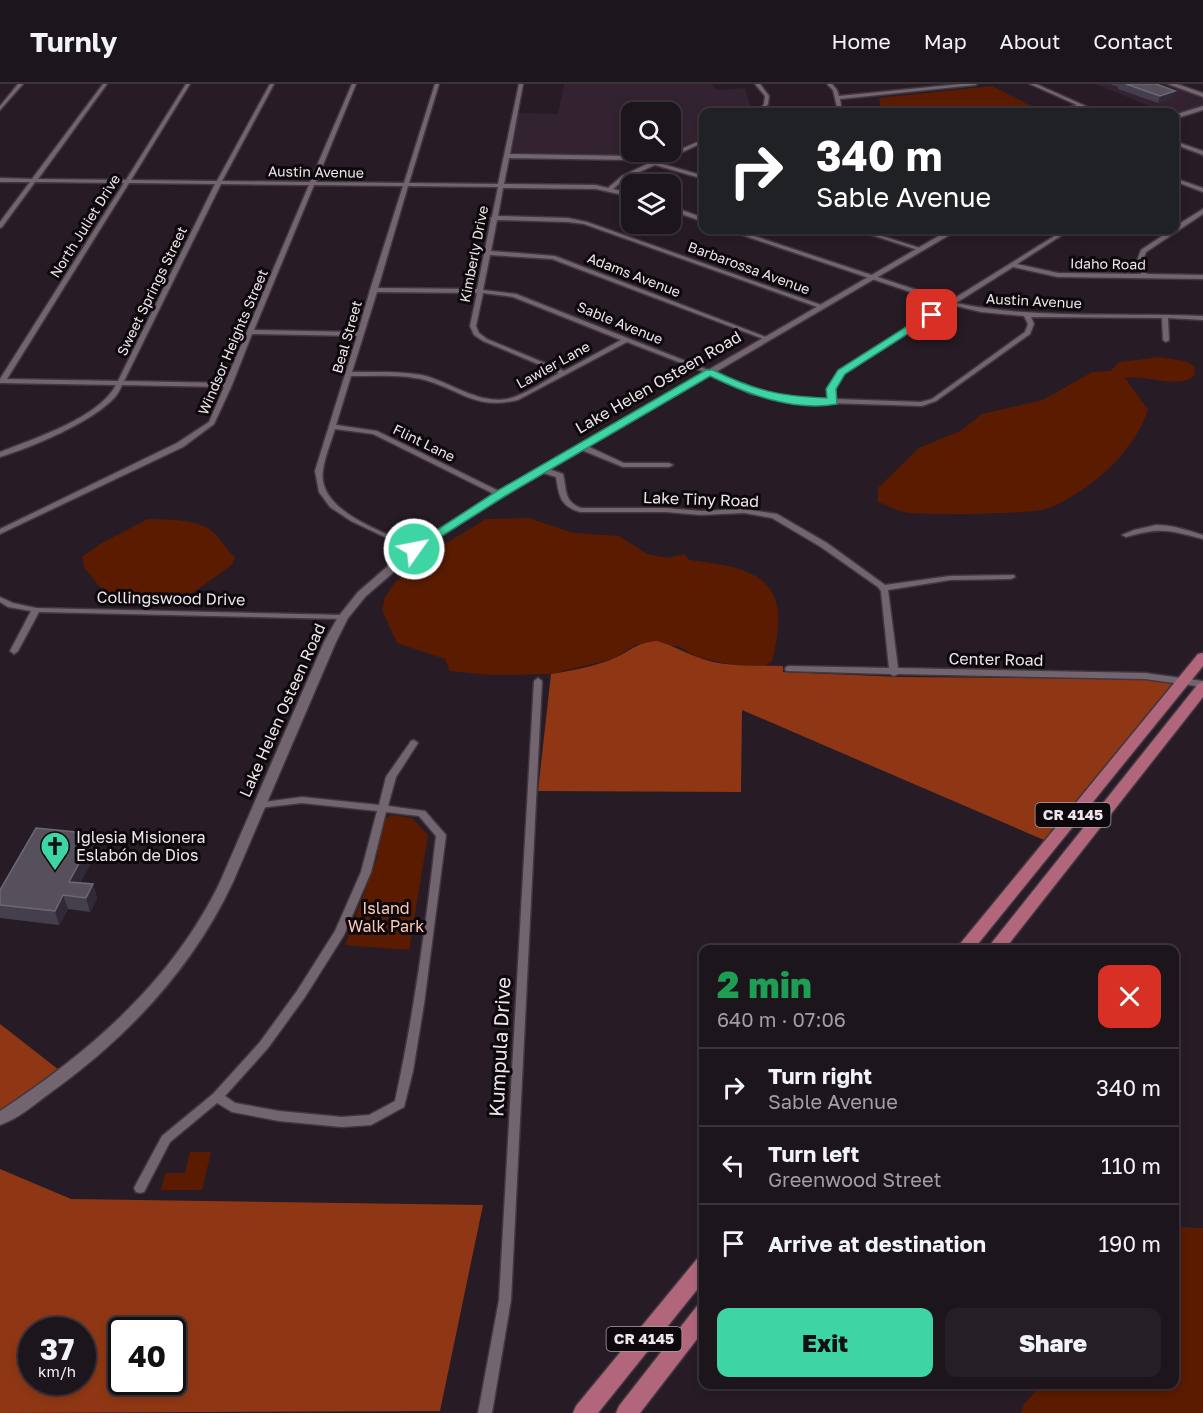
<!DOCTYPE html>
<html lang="en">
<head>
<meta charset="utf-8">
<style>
	:root { --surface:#1d151c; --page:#251e25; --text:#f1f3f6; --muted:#a09fa3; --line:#3b343b; --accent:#3ed4a3 }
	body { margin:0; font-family:"Golos Text",sans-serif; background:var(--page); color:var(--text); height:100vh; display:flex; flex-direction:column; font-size:22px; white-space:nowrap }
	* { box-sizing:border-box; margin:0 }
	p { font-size:20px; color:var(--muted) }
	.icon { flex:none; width:33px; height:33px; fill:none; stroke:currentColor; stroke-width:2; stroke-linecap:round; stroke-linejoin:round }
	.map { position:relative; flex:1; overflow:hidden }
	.panel { position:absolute; left:699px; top:861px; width:480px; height:444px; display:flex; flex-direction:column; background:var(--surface); border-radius:12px; box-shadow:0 3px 9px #0003,0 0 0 2px var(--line) }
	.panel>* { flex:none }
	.top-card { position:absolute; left:699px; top:24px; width:480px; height:126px; border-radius:12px; box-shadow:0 3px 9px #0003,0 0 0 2px var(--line); background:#202124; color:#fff; overflow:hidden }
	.fabs { position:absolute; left:621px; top:18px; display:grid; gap:12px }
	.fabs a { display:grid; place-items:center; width:60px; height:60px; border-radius:12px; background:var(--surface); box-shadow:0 3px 9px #0003,0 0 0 2px var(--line); font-size:30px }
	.speed { position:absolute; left:18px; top:1233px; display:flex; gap:12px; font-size:30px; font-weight:700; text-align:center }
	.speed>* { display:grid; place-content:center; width:78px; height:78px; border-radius:50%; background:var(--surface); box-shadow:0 3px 9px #0003,0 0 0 2px var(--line); line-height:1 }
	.speed small { font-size:15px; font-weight:400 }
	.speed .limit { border:3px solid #111; border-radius:9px; background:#fff; color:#111 }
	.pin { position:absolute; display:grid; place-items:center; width:51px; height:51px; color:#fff; margin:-26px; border-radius:12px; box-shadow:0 3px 9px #0006 }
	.me { position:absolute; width:66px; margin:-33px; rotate:57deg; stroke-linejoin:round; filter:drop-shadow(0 0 4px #0008) }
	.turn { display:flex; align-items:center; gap:21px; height:126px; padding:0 18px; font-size:27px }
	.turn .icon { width:78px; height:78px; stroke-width:2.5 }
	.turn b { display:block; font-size:42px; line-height:51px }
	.round { display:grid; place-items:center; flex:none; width:63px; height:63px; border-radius:12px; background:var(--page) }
	.summary { display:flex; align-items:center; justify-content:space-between; height:102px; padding:0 18px }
	h1 { font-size:36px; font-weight:800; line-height:45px; color:#1e9e55 }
	.action { display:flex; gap:12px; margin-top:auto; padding:12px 18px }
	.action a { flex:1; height:69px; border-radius:12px; background:var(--accent); color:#111; font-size:24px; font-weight:800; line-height:69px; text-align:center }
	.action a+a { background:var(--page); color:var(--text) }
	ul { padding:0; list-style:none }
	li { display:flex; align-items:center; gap:18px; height:78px; padding:0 18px; border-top:2px solid var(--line) }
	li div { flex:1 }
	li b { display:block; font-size:22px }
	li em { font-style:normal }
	header { display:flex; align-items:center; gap:36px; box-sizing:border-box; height:84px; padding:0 30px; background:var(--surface); border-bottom:2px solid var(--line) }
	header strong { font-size:28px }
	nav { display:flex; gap:33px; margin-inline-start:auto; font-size:21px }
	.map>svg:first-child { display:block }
</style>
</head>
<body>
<header>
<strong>Turnly</strong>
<nav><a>Home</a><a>Map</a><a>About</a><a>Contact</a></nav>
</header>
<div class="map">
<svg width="1203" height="1329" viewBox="0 0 1203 1329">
	<rect width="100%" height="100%" fill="#271c25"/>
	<!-- built -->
	<g fill="#332230" fill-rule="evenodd">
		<path d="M 564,0 L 711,0 L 717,6 L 745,4 L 752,28 L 704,28 L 703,53 L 658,75 L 511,68 L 519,29 L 558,30 ZM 632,28 L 670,28 L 670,68 L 632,68 Z"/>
		<path d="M 1095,0 L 1167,0 L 1203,12 L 1203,22 L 1175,31 L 1174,28 L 1164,28 Z"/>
	</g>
	<!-- green -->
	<g fill="#5a1b01">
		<path d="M 992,2 L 1043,28 L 881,28 L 879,14 Z"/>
		<path d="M 1160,273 L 1185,277 L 1195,283 L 1194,292 C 1176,306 1146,290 1125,294 L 1148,326 C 1134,369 1088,409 1046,425 C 1032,430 918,432 904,428 C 895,426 887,421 878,418 L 878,404 L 919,364 L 962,346 L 982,330 L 1043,316 L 1092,288 L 1110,287 L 1120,278 Z"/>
		<path d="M 529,434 L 573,449 L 619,452 L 647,470 L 667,474 L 685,470 L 689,476 C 761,484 793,497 772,577 L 765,582 L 732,581 L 697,573 L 678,562 L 637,560 L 613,575 L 551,590 L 490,591 L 450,587 L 445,575 L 397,559 L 382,526 L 385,513 L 395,498 L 443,461 L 486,435 Z"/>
		<path d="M 148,435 C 168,436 197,434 213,448 C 221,455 226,466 235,473 L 232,481 L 187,513 L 157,517 L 127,517 L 107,510 L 99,502 L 84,483 L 82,473 L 100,460 Z"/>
		<path d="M 391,731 L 412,734 L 428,751 L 409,866 L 345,861 L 378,771 L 372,765 L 383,736 Z"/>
		<path d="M 190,1068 L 211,1068 L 202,1106 L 161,1106 L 165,1089 L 185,1089 Z"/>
		<path d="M 1175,1143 L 1203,1144 L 1203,1329 L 1021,1329 L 1024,1320 L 1041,1301 L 1174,1300 Z"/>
	</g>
	<!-- forest -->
	<g fill="#8f3714" fill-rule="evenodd">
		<path d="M 657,557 C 672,561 683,568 697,573 C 724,584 755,581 783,582 L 783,588 L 900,593 L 1146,595 L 1173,599 L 1044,756 L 742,626 L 741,708 L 538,707 L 551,590 C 571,587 591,583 610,576 C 631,568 631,560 657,557 Z"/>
		<path d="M 0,940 L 59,986 L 0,1029 Z"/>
		<path d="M 0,1085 L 71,1115 L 483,1121 L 440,1327 L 0,1329 ZM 32,1246 L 82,1246 L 82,1298 L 32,1298 ZM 122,1246 L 172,1246 L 172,1298 L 122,1298 Z"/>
	</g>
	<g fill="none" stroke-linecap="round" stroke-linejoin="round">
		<!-- minor casing -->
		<g stroke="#41373f" stroke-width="3">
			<g id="minor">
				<path d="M 18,0 L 23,0 L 0,26 L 0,22 Z"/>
				<path d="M 103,0 L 107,0 L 38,95 L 126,96 L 186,0 L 190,0 L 131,96 L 217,97 L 270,0 L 274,0 L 222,97 L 310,98 L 352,0 L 356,0 L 316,98 L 404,99 L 435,0 L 439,0 L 409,99 L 498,100 L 519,0 L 523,0 L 510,70 L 629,72 L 654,77 L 704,55 L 704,58 L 659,79 L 704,92 L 704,95 L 655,81 L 626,94 L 613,105 L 632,109 L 632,113 L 596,105 L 503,104 L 498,132 L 568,134 L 587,138 L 824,222 L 824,224 L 820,224 L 584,140 L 568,138 L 497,136 L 491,167 L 555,172 L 771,255 L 766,256 L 552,175 L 490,171 L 483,206 L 516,210 L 711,287 L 753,306 L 796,314 L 829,315 L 828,305 L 840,287 L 946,220 L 730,147 L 729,146 L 736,146 L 950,217 L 1064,146 L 1070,146 L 1017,180 L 1058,189 L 1141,190 L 1135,182 L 1141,166 L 1171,146 L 1174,146 L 1174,143 L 1203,125 L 1203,130 L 1146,168 L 1141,182 L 1147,190 L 1203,191 L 1203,195 L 1058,193 L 1013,183 L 956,219 C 1038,236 1121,228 1203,232 L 1203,236 L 1168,234 L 1169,256 L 1166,258 L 1163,256 L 1162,234 L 1031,233 L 1034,240 L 1030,250 L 936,317 L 922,322 L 796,318 L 751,310 L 707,289 L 627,258 L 518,316 C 475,326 463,307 425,296 C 402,290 376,292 351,292 L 336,341 L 377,347 L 505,410 L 504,412 L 498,412 L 373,350 L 335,345 C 331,358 325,372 323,386 C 316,428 387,449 417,463 L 418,465 L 414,467 L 351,437 L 330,423 L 319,408 L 315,387 L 357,252 L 252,250 L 232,301 L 214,340 L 183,363 L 0,450 L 0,445 L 177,359 L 209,338 L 224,303 L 122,301 C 120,305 118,310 115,313 C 93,338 32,363 0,373 L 0,368 C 33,355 99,334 116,301 L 0,299 L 0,295 L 124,99 L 35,98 L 2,143 L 0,144 L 0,138 L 30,98 L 0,98 L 0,94 L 32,95 ZM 509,74 L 629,76 L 649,79 L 622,92 L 608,104 L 596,101 L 504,100 ZM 129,99 L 215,100 L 118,297 L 7,295 ZM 221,100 L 309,101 L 225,299 L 124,297 ZM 314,101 L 403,102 L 370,206 L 358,248 L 254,246 ZM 408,102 L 498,103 L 492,133 L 490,134 L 491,135 L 477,205 L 378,204 ZM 377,208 L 477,209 L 470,242 L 474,251 L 483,257 L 559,289 C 545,297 529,308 514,313 C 482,324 452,298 422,291 C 399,287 375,288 352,288 ZM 483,209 L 513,213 L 621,256 L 564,287 L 487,255 L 479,249 L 476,242 ZM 952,221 L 981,228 L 1024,232 L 1028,240 L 1025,248 L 932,315 L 921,318 L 836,315 L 834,305 L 844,289 Z"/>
				<path d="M 755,0 L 760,0 L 769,12 L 768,20 L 762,28 L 758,28 L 764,20 L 765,12 Z"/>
				<path d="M 827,0 L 832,0 L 837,6 L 839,12 L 961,0 L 977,0 L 975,1 L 840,15 L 842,28 L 838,28 L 833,6 Z"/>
				<path d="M 1030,0 L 1036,0 L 1099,28 L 1094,28 L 1081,23 L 1064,28 L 1058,28 L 1058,27 L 1077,21 Z"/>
				<path d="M 1174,57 L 1203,67 L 1203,71 L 1174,60 Z"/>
				<path d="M 1174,94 L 1203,104 L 1203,108 L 1174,97 Z"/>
				<path d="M 670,122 L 704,134 L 704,138 L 670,126 Z"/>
				<path d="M 856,146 L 863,146 L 923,165 L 918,166 Z"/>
				<path d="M 579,361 L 585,361 L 624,379 L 669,379 L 673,381 L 669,383 L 623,383 L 579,365 Z"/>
				<path d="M 540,384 L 546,384 L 563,390 C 567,405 563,417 581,424 L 666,424 L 701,427 L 744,425 L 777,430 L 827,459 L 885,501 L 950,492 L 1014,491 L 1015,493 L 1011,495 L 950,496 L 888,506 L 898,584 L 1145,589 L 1203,597 L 1203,603 L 1145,595 L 898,590 L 894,592 L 890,590 L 786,587 L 785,585 L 786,583 L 789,582 L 889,584 L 881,507 L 878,503 L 821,463 L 772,434 L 744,429 L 701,431 L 666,428 L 580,428 C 560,422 559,412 556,393 L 540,388 Z"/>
				<path d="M 1156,441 C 1172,441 1187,446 1203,451 L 1203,455 C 1168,446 1161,443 1126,453 L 1122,451 L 1134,446 Z"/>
				<path d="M 0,513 L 13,519 L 36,524 L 343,531 L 347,533 L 343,535 L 39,528 L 18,567 L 14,570 L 10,567 L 31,527 L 8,523 L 0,518 Z"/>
				<path d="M 538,594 L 542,597 L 511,1216 L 492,1329 L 478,1329 L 499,1216 L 534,597 Z"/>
				<path d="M 414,656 L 418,659 L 396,693 L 388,722 L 425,727 L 446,751 L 424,920 L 413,987 L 404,1023 L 371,1041 L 342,1043 L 279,1037 L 232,1028 L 217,1019 L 170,1058 L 144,1108 L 140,1109 L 136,1108 L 134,1104 L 162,1052 L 213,1010 L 260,958 L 297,907 L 335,847 L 361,788 L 377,727 L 302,719 L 259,724 L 256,723 L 254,721 L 256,719 L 302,713 L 379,721 L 386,693 L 411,657 ZM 386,728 L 419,732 L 436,752 C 426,841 414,930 395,1017 L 369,1031 L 342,1033 L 279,1027 L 235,1019 L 225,1012 L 268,964 L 305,913 L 344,851 L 371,788 Z"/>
			</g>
		</g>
		<!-- tertiary casing -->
		<g stroke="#41373f" stroke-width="3">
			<g id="tertiary">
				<path d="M 1168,0 L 1177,0 L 1203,9 L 1203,13 Z"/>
				<path d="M 1203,22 L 1203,26 L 1174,35 L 1174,31 Z"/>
				<path d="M 949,146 L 958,146 L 504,412 L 418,467 L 366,512 L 348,534 L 336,558 L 233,798 C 193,884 127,954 50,1009 C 35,1020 18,1035 0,1041 L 0,1027 C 90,968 173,896 220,798 L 324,558 L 338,533 L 358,508 L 410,463 L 498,408 Z"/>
			</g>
		</g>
		<!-- primary casing -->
		<g stroke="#41373f" stroke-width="3">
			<g id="primary">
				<path d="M 1203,569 L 1203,582 L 973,866 L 955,866 L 1198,570 Z"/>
				<path d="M 1203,598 L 1203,613 L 1004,866 L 986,866 L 1198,600 Z"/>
				<path d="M 704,1172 L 704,1197 L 598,1329 L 573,1329 L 576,1322 L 697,1175 Z"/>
				<path d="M 704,1220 L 704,1246 L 640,1329 L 616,1329 L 619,1322 L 697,1222 Z"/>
			</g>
		</g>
		<!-- minor -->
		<use href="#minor" fill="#736570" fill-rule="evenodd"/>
		<!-- tertiary -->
		<use href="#tertiary" fill="#736570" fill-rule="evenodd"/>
		<!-- primary -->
		<use href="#primary" fill="#b1667b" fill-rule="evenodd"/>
	</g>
	<!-- wall -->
	<g fill="#443f4c">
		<path d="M 1110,0 L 1156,0 L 1173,14 L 1158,19 L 1118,5 L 1118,3 Z"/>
		<path d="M 99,764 L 80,799 L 93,800 L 97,814 L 90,828 L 68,825 L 59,841 L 0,834 L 0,806 Z"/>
	</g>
	<!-- shaded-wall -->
	<g fill="#312935">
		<path d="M 1175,7 L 1173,14 L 1158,19 L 1160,12 Z"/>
		<path d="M 95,750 L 99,764 L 73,812 L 69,798 Z"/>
		<path d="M 93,800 L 97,814 L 90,828 L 86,814 Z"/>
		<path d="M 63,811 L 68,825 L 59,841 L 55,827 Z"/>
	</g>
	<!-- building -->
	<g fill="#56505d" stroke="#6e6873" stroke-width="1.5">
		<path d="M 1126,0 L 1156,0 L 1175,7 L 1160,12 Z"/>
		<path d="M 36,744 L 95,750 L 69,798 L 93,800 L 86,814 L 63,811 L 55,827 L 0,821 L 0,806 Z"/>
	</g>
	<!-- route -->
	<path fill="#3ed4a3" stroke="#288a6a" stroke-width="1.5" d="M 928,229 L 937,231 L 845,290 L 836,305 L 837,320 C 794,328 747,310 710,292 L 505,412 L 418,467 L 408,465 L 497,407 L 706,286 L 713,286 C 756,307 779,312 827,314 L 826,305 L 838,286 Z"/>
	<!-- icons -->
	<defs>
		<g id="church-pin" transform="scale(1.5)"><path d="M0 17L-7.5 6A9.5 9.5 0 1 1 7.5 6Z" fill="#3ed4a3" stroke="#0d080c"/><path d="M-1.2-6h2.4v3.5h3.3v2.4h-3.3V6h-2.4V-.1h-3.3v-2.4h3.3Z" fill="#111"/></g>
	</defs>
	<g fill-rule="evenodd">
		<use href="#church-pin" x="55" y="762"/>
	</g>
	<g text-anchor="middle" stroke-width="6" stroke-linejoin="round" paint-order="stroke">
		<!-- far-street labels -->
		<g font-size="14" fill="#ede5eb" stroke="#0d080c">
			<text transform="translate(316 88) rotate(1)" y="5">Austin Avenue</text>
			<text transform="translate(85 142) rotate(-58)" y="5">North Juliet Drive</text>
			<text transform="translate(474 170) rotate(-79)" y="5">Kimberly Drive</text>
			<text transform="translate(1108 180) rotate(1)" y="5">Idaho Road</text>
			<text transform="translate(749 184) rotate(20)" y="5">Barbarossa Avenue</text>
			<text transform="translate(634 191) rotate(21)" y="5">Adams Avenue</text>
			<text transform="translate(152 207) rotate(-64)" y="5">Sweet Springs Street</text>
			<text transform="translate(1034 217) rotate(3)" y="5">Austin Avenue</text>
			<text transform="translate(620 239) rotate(22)" y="5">Sable Avenue</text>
			<text transform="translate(347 253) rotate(-74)" y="5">Beal Street</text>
			<text transform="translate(233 258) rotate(-67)" y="5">Windsor Heights Street</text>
			<text transform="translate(553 281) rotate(-29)" y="5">Lawler Lane</text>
			<text transform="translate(424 359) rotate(26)" y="5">Flint Lane</text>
		</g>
		<!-- shield labels -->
		<g fill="#0d080c" stroke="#aaa3a8" stroke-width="1.5">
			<rect x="1035.5" y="719" width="75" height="24" rx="4.5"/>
			<rect x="606.5" y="1243" width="75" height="24" rx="4.5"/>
		</g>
		<g font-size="15" font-weight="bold" fill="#ede5eb">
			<text x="1073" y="736">CR 4145</text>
			<text x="644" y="1260">CR 4145</text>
		</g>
		<!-- street labels -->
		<g font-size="16" fill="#ede5eb" stroke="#0d080c">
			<text transform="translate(658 298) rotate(-30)" y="6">Lake Helen Osteen Road</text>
			<text transform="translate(701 415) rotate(2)" y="6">Lake Tiny Road</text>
			<text transform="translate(171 514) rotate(1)" y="6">Collingswood Drive</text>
			<text transform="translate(996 575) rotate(1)" y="6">Center Road</text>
			<text transform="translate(282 626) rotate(-66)" y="6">Lake Helen Osteen Road</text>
		</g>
		<!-- poi labels -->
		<g font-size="16" fill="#ede5eb" stroke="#0d080c" text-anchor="start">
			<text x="76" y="759">Iglesia Misionera<tspan x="76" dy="18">Eslabón de Dios</tspan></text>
		</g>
		<!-- park labels -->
		<g font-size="16" fill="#fbc8b6" stroke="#0d080c">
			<text x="386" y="830">Island<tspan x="386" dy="18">Walk Park</tspan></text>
		</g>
		<!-- near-street labels -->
		<g font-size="20" fill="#ede5eb" stroke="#0d080c">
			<text transform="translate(500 963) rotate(-87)" y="7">Kumpula Drive</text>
		</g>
	</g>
</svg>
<div class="fabs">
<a><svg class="icon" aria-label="search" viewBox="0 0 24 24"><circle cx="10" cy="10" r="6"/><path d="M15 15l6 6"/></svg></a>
<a><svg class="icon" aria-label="layers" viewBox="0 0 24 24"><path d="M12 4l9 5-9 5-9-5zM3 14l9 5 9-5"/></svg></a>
</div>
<div class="speed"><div>37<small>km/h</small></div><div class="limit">40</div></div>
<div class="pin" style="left:932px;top:231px;background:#d93025"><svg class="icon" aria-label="arrive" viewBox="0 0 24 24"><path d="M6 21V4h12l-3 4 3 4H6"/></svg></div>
<svg class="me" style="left:414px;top:465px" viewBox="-20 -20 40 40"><circle r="17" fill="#3ed4a3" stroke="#fff" stroke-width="3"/><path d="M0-11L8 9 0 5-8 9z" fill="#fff"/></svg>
<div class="top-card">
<div class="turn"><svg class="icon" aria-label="right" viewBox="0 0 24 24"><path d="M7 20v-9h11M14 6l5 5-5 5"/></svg><div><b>340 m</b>Sable Avenue</div></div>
</div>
<section class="panel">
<div class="summary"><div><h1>2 min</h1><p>640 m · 07:06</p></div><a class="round" style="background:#d93025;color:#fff"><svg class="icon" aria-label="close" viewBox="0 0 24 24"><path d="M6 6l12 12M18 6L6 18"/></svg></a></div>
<ul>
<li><svg class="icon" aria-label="right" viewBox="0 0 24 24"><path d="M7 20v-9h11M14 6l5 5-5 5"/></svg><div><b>Turn right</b><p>Sable Avenue</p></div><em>340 m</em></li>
<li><svg class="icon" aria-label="left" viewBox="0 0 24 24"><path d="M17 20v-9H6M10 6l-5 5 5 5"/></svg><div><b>Turn left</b><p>Greenwood Street</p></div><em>110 m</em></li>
<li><svg class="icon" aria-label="arrive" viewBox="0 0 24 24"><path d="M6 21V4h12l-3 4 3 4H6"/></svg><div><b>Arrive at destination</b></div><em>190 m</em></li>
</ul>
<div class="action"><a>Exit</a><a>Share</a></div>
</section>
</div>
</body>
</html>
